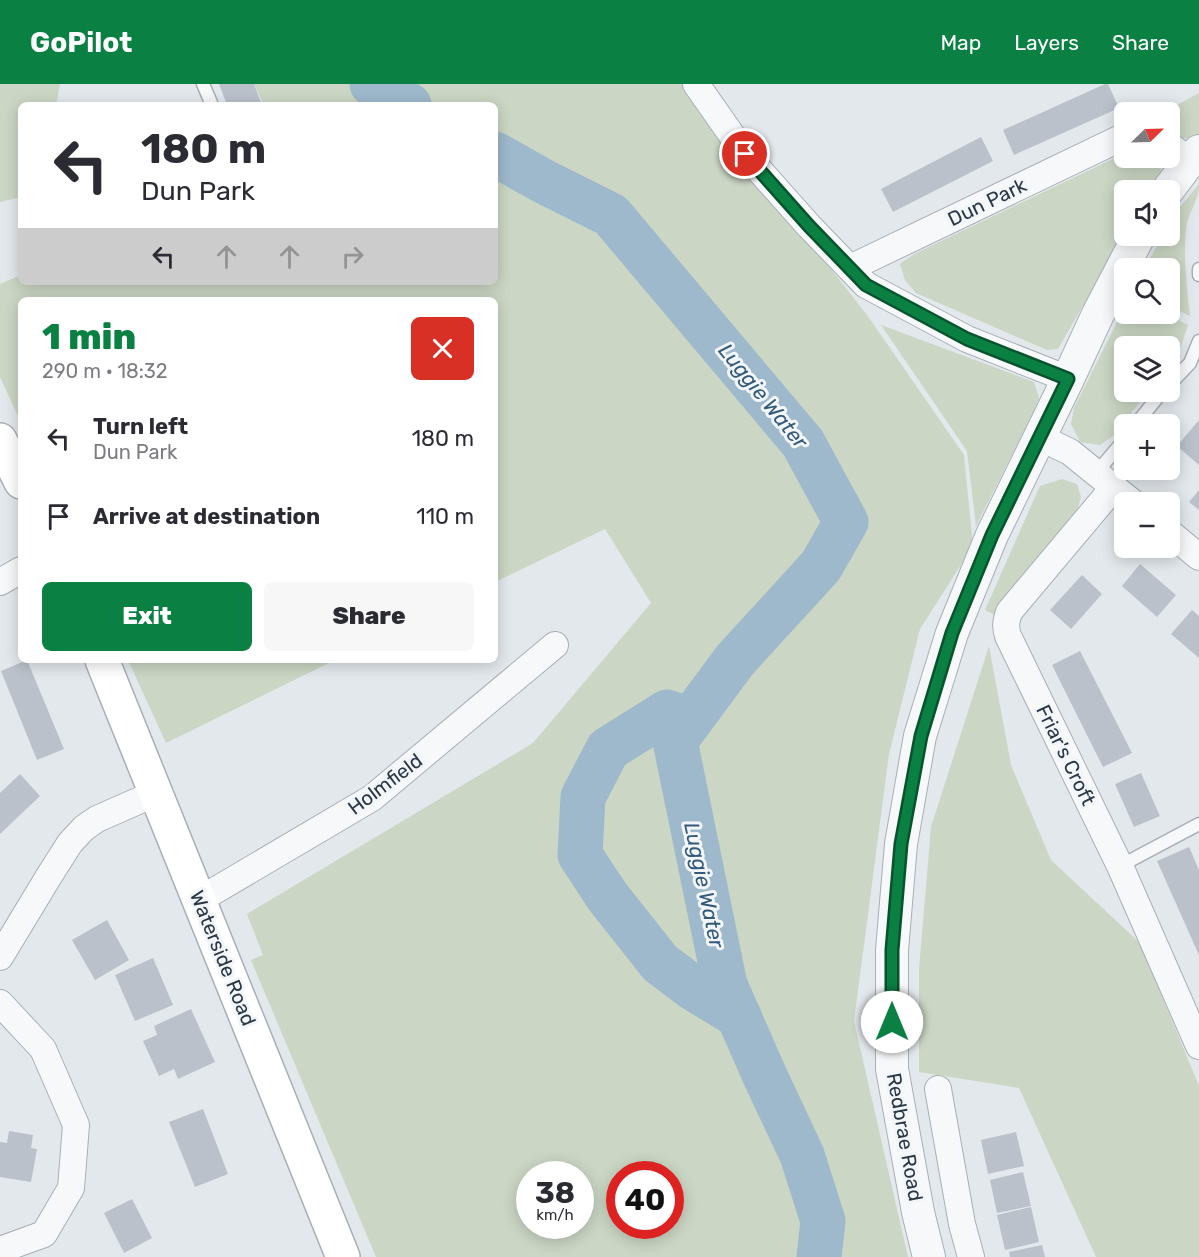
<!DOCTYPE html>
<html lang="en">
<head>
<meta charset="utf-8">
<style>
	:root { --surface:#fff; --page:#f7f7f7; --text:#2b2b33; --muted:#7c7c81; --accent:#0b8043 }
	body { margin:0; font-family:Rubik,sans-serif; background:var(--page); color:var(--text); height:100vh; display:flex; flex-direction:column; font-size:22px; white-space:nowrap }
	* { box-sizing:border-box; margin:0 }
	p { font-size:20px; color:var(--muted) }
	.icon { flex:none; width:33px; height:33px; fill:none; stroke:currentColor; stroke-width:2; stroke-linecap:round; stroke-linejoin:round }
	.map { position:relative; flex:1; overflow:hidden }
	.sheet { position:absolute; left:18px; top:213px; width:480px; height:366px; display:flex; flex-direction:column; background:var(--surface); border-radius:9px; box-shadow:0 3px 15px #0003 }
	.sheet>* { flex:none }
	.banner { position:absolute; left:18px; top:18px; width:480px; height:183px; border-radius:9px; box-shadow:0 3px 15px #0003; background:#fff; color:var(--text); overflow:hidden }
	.needle { width:39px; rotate:67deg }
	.buttons { position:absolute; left:1114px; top:18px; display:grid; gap:12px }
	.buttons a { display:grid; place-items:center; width:66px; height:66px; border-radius:9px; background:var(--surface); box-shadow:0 3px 15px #0003; font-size:30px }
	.speed { position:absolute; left:516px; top:1077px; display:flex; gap:12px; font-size:30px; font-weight:700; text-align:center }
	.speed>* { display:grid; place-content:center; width:78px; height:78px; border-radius:50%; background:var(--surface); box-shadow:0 3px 15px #0003; line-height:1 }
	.speed small { font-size:15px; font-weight:400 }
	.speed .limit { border:9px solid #d22; background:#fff; color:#111 }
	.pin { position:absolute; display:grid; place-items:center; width:51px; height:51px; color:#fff; margin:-26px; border:3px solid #fff; border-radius:50%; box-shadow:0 2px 6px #0007 }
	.me { position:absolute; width:66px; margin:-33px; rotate:0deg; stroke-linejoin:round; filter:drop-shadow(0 0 4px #0008) }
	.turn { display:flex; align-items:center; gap:21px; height:126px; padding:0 24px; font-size:27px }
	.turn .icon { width:78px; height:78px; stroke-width:2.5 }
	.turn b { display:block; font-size:42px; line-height:51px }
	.lanes { display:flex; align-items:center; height:57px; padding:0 24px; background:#0003; justify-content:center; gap:30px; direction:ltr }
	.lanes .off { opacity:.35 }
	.round { display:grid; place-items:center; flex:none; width:63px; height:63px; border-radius:9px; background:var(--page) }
	.headline { display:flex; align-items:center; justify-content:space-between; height:102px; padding:0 24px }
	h1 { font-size:36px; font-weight:800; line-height:45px; color:var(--accent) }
	.button { display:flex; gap:12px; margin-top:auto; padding:12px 24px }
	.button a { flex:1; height:69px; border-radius:9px; background:var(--accent); color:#fff; font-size:24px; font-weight:800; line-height:69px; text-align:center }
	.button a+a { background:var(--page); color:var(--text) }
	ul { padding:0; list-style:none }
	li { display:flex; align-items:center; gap:18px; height:78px; padding:0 24px }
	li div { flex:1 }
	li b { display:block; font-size:22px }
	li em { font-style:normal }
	header { display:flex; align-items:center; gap:36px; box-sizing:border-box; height:84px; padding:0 30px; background:var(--accent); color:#fff }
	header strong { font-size:28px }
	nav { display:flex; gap:33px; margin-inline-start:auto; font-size:21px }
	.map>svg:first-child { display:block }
</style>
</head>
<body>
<header>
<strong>GoPilot</strong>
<nav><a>Map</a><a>Layers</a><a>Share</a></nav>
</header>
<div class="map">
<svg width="1199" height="1173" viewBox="0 0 1199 1173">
	<rect width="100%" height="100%" fill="#e3e8ec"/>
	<!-- green -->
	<g fill="#cbd6c4" fill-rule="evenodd">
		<path d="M 0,0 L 60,0 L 56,21 L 21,21 L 21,113 L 0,118 Z"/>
		<path d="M 254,0 L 686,0 L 867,231 L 964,371 L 973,462 L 920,545 L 889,670 L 854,937 L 908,1173 L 376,1173 L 251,876 L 263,871 L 247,830 L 533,659 L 651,519 L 605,445 L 495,498 L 495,216 L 21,216 L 21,339 L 0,293 L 0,200 L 21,191 L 21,198 L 495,198 L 495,21 L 264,21 ZM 530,1090 L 580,1090 L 580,1142 L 530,1142 ZM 620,1090 L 670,1090 L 670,1142 L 620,1142 Z"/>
		<path d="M 1199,9 L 1199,51 L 1195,55 L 1177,54 L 1170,52 L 1170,28 L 1164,28 Z"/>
		<path d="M 1125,69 L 1125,74 L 1160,74 L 1161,89 L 1150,106 L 1125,106 L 1125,149 L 1058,265 L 1047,266 L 916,209 L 905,196 L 900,180 L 914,170 Z"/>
		<path d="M 1199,100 C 1199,118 1188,128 1186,145 C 1183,172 1187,204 1190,232 L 1170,222 L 1170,184 L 1144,184 L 1163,152 L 1170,152 L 1170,140 L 1180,123 Z"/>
		<path d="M 1125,222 L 1125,230 L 1167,230 L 1188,241 L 1181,262 L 1170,277 L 1170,262 L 1125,262 L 1125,308 L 1148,308 L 1113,352 L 1100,361 L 1080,358 L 1071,340 L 1074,324 Z"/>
		<path d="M 881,241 L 1034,298 L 1039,314 L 1035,325 L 976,442 L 967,367 Z"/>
		<path d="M 1062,395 L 1077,400 L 1081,413 L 1076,430 L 997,532 L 985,526 L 1040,402 Z"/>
		<path d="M 989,562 L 1011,681 L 1051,776 L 1140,859 L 1199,1002 L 1199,1173 L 1096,1173 L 1019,1004 L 919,988 L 919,885 L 931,743 Z"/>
		<path d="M 128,576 L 335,576 L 166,659 Z"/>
	</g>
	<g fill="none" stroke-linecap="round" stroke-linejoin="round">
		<!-- river -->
		<g stroke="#9eb9cc" stroke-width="45">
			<path d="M 372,0 L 409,21"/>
			<path d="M 495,70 L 543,97 L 611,131 L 803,359 L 846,438 L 821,482 L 735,576 L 675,657 L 725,901 L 764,990 L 802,1071 L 823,1137 L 819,1173"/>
			<path d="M 691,636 L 667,628 L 608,665 L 583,713 L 580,771 L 607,812 L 660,879 L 693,904 L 739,932"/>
		</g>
	</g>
	<!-- building -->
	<g fill="#bac1ca">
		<path d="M 219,0 L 254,0 L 262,21 L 227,21 Z"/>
		<path d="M 1105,0 L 1108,0 L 1119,24 L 1014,71 L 1003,46 Z"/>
		<path d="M 981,53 L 993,77 L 893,128 L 881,105 Z"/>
		<path d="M 1199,336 L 1199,381 L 1177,362 Z"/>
		<path d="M 1199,406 L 1199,426 L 1189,418 Z"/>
		<path d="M 1140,480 L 1176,511 L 1157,533 L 1122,502 Z"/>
		<path d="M 1082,491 L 1102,510 L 1071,545 L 1050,526 Z"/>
		<path d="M 1192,526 L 1199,532 L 1199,574 L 1171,550 Z"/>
		<path d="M 1080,567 L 1132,669 L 1103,683 L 1052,581 Z"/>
		<path d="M 27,576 L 64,665 L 37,676 L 1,587 Z"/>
		<path d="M 1141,689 L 1160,732 L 1134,743 L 1115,700 Z"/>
		<path d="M 20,690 L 40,712 L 0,750 L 0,709 Z"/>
		<path d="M 1189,763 L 1199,786 L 1199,871 L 1157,777 Z"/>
		<path d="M 107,836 L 129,876 L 95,896 L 72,856 Z"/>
		<path d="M 153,874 L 173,921 L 135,937 L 115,891 Z"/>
		<path d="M 191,925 L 215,978 L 178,995 L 174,985 L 159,992 L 143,957 L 157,951 L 154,942 Z"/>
		<path d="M 203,1025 L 228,1090 L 195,1103 L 169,1038 Z"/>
		<path d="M 9,1047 L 33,1051 L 31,1064 L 37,1065 L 31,1098 L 0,1093 L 0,1058 L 7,1059 Z"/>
		<path d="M 1016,1048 L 1024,1082 L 988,1090 L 981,1056 Z"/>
		<path d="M 1023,1088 L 1031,1122 L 997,1129 L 990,1096 Z"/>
		<path d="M 132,1115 L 152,1154 L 124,1169 L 104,1129 Z"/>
		<path d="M 1031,1123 L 1039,1158 L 1005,1166 L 997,1131 Z"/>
		<path d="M 1042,1161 L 1045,1173 L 1010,1173 L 1009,1168 Z"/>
	</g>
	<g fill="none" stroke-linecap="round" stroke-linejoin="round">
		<!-- service casing -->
		<g stroke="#a8afb7" stroke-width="15">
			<g id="service">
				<path d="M 203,0 L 212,21"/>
				<path d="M 1199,185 L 1199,191"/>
				<path d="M 1170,300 L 1190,279 L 1199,257"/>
				<path d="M 1136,340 L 1162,308"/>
				<path d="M 1097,388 L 1125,355"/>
				<path d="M 1120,782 L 1199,740"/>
			</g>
		</g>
		<!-- minor casing -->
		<g stroke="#a8afb7" stroke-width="28">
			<g id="minor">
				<path d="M 696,0 L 745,70 L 809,142 L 866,201 L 967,255 L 1068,295"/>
				<path d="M 1170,62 L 1190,77"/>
				<path d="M 850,184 L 1125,52"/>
				<path d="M 1039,353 L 1070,368 L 1132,418"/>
				<path d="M 1114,403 L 1009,528 C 1006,537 1005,543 1008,552 L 1120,782 L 1199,962"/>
				<path d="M 1170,449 L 1199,473"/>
				<path d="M 0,498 L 21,486"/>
				<path d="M 199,816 L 372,714 L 555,561"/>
				<path d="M 0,873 L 49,792 L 70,759 L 84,744 L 97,735 L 156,709"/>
				<path d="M 0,919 L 43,965 L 76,1041 L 71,1104 L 44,1150 L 0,1166"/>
				<path d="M 938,1005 L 962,1140 L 971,1173"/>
			</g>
		</g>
		<!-- tertiary casing -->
		<g stroke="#a8afb7" stroke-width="34">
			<g id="tertiary">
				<path d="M 1168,106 L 1190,77 L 1199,67"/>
				<path d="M 929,1173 L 918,1128 L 892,985 L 892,866 L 901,760 L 920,652 L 952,549 L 992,451 L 1068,295 L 1098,230 L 1139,152"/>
			</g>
		</g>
		<!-- secondary casing -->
		<g stroke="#a8afb7" stroke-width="36">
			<g id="secondary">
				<path d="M 0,356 L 21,398"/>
				<path d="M 102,576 L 343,1173"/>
			</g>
		</g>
		<!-- service -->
		<use href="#service" stroke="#f7f8fa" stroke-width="12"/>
		<!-- minor -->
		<use href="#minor" stroke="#f7f8fa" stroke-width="26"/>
		<!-- tertiary -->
		<use href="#tertiary" stroke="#f7f8fa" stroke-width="32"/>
		<!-- secondary -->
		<use href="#secondary" stroke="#fff" stroke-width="33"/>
	</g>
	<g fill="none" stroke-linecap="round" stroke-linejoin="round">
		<!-- route casing -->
		<g stroke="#07532c" stroke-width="15">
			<path id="route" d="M 745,70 L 809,142 L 866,201 L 967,255 L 1068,295 L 992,451 L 952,549 L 921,652 L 901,760 L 892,866 L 892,938"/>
		</g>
		<!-- route -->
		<use href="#route" stroke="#0b8043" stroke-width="10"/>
	</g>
	<g text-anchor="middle" stroke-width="6" stroke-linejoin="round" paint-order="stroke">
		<!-- street labels -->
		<g font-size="20" fill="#2a3745" stroke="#f3f6f9">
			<text transform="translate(987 118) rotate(-26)" y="7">Dun Park</text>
			<text transform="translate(1066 671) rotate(64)" y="7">Friar's Croft</text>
			<text transform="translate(385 700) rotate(-37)" y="7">Holmfield</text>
			<text transform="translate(223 874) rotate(68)" y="7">Waterside Road</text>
			<text transform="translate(905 1053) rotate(80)" y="7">Redbrae Road</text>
		</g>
		<!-- water labels -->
		<g font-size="21" font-style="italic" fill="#335a7a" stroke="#f3f6f9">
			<text transform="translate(763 312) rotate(51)" y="7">Luggie Water</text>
			<text transform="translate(704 801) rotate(78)" y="7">Luggie Water</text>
		</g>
	</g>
</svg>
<div class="buttons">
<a><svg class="needle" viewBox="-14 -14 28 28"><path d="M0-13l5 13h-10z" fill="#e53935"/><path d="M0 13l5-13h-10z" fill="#7c7c81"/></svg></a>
<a><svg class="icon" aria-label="sound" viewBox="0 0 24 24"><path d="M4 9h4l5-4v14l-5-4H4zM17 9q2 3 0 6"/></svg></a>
<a><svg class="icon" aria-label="search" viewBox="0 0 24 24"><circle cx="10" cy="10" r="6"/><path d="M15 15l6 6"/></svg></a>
<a><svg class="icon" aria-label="layers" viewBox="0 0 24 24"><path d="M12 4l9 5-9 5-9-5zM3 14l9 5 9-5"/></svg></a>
<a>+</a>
<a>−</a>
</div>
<div class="speed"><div>38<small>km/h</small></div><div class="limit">40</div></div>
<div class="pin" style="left:745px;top:70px;background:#d93025"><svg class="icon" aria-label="arrive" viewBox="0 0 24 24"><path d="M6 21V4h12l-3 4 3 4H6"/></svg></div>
<svg class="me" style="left:892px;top:938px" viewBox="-20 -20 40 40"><circle r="19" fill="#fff"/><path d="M0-13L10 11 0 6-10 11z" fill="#0b8043"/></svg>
<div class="banner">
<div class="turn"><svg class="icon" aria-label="left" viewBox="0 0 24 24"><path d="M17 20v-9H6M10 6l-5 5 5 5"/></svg><div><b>180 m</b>Dun Park</div></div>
<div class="lanes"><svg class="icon" aria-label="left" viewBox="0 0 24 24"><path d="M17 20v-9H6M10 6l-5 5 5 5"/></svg><svg class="icon off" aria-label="ahead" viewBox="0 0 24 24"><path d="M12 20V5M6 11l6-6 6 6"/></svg><svg class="icon off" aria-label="ahead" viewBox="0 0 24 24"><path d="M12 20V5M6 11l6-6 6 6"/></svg><svg class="icon off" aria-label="right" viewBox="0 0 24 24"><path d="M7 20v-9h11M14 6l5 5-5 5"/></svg></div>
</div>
<section class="sheet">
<div class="headline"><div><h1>1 min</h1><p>290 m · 18:32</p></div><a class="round" style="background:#d93025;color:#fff"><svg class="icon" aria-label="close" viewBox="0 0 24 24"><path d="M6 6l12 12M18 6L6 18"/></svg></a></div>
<ul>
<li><svg class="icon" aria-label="left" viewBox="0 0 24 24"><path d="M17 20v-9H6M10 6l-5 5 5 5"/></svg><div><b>Turn left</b><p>Dun Park</p></div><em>180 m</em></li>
<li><svg class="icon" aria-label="arrive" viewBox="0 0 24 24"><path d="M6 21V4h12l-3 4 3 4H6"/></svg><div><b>Arrive at destination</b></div><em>110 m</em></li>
</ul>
<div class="button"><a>Exit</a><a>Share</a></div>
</section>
</div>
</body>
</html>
